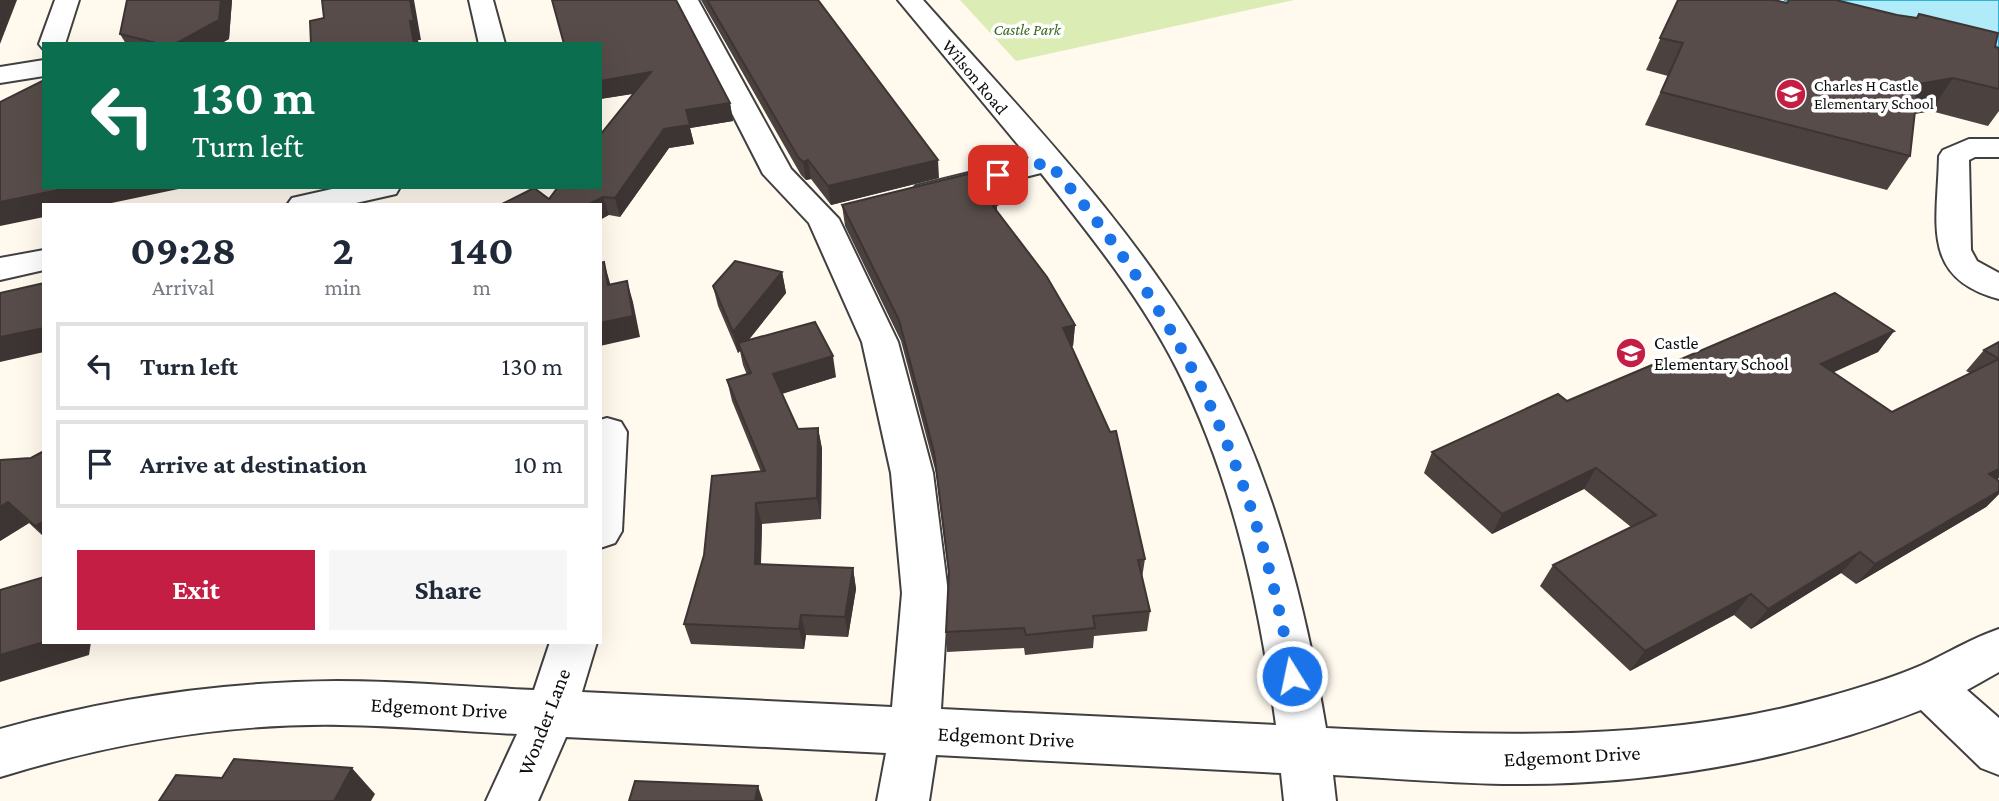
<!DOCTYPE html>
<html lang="en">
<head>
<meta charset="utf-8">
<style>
	:root { --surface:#fff; --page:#f6f6f7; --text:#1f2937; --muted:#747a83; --line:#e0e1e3; --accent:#c51e44 }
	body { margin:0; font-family:"Crimson Pro",serif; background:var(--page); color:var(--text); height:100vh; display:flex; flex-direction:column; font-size:26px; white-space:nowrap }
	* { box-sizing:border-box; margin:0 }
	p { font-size:23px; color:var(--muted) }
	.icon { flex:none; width:38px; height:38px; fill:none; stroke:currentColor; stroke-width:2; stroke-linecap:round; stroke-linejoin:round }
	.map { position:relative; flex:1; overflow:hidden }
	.side { position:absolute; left:42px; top:203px; width:560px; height:441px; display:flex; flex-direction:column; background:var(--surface); border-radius:0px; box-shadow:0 7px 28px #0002 }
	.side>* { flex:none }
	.top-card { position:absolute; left:42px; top:42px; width:560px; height:147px; border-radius:0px; box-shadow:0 7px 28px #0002; background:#0b6e4f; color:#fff; overflow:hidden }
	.pin { position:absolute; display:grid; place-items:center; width:60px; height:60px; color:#fff; margin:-30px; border-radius:14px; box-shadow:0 4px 10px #0006 }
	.me { position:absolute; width:77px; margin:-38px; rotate:350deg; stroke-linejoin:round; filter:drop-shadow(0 0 5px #0008) }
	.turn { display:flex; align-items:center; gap:24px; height:147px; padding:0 35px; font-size:32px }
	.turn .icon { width:91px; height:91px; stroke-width:2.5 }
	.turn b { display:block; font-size:49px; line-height:60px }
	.eta { display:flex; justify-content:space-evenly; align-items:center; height:119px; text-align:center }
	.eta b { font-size:42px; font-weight:700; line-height:49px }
	.action { display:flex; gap:14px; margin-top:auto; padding:14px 35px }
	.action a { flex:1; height:80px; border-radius:0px; background:var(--accent); color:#fff; font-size:28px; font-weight:700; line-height:80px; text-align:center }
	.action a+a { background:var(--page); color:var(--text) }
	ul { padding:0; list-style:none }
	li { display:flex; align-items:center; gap:21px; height:88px; margin:0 14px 10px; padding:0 21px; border:4px solid var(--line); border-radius:0px }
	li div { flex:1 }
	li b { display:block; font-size:26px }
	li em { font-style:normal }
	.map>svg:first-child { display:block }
</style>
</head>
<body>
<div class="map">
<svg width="1999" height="801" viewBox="0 0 1999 801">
	<rect width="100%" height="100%" fill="#fff9ee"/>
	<!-- green -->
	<path fill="#dbecb5" d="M 960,0 L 1294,0 L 1016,61 Z"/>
	<!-- water -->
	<path fill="#b0ebf9" stroke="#33b1d4" stroke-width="2" d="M 1784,0 L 1999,0 L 1999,47 Z"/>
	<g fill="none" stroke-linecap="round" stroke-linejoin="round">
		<!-- minor casing -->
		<g stroke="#404040" stroke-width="4">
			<g id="minor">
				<path d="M 55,0 L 79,0 L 65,44 L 44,44 L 44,50 L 39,44 Z"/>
				<path d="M 469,0 L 493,0 L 505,44 L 479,44 Z"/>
				<path d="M 674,0 L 698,0 L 791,169 L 839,219 L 898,342 L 933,473 L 948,593 L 941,709 L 1276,725 C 1259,602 1233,480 1177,369 C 1141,298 1090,235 1041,173 L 927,202 L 916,200 L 911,193 L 916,186 L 1029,158 L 898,0 L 923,0 C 1023,113 1144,236 1215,370 C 1274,482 1305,603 1326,728 C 1493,736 1664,743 1827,697 C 1859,688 1892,678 1922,665 C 1948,653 1972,638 1999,629 L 1999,672 L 1967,690 L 1999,718 L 1999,775 L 1981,768 L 1921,710 C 1790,762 1644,786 1503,784 C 1446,783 1389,778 1333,775 L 1336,801 L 1284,801 L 1281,773 L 936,755 L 929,801 L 877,801 L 886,753 L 566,737 L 538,801 L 486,801 L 517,734 C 458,731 400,726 341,725 C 226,723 110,743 0,777 L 0,729 C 110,698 222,682 337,681 C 403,681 469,687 534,690 L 550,642 L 597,642 L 582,692 L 892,707 L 902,593 L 891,473 L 862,342 L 809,223 L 763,174 Z"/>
				<path d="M 44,60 L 44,76 L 0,83 L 0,67 Z"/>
				<path d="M 1969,139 L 1999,139 L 1999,157 L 1975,157 L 1969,160 L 1971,250 L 1977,261 L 1999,273 L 1999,299 C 1919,278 1938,221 1939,156 L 1943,150 Z"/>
				<path d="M 341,187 L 400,187 L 396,194 L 347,205 L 287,205 L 292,198 Z"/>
				<path d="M 44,250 L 44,270 L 0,280 L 0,258 Z"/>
				<path d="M 607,418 L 621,422 L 627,432 L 622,531 L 615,543 L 600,548 L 600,420 Z"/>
			</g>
		</g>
		<!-- minor -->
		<use href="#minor" fill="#fff" fill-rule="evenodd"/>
	</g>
	<!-- wall -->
	<g fill="#4b413f">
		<path d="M 127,0 L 232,0 L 229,39 L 220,44 L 126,44 L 120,34 Z"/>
		<path d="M 701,0 L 818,0 L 939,178 L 831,205 L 811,179 L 806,180 L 801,175 Z"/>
		<path d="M 1678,0 L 1999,48 L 1999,111 L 1988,126 L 1931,111 L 1915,114 L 1910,156 L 1887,190 L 1645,125 L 1668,76 L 1646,70 Z"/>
		<path d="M 600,44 L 730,103 L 733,121 L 690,128 L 694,144 L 669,148 L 620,217 L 609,215 L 549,199 L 633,94 L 600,99 Z"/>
		<path d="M 842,205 L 997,205 L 997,212 L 1075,325 L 1073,346 L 1071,347 L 1145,559 L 1142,578 L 1150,611 L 1147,631 L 1094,636 L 1093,648 L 1025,655 L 1024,648 L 947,652 L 946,632 L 949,580 L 936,473 L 901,341 L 845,226 Z"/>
		<path d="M 782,272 L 786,293 L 748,341 L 836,377 L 782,394 L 798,429 L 818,428 L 822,449 L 821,519 L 762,524 L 761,564 L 853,568 L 856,589 L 848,637 L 806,635 L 804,649 L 691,644 L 684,624 L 761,472 L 732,401 L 727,380 L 747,375 L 743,365 L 740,351 L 738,353 L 718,306 L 713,286 Z"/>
		<path d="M 1894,331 L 1878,352 L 1833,372 L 1892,412 L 1970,373 L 1966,371 L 1984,350 L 1999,342 L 1999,478 L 1996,480 L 1999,481 L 1999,494 L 1986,507 L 1856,584 L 1841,573 L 1751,629 L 1734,615 L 1630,671 L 1540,586 L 1553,565 L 1631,527 L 1584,489 L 1492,534 L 1424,473 L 1432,452 L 1658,369 Z"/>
		<path d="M 44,451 L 44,537 L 29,523 L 0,541 L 31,458 Z"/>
	</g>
	<!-- shaded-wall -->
	<g fill="#3d3533">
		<path d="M 0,0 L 17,0 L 0,44 Z"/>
		<path d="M 221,0 L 232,0 L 229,39 L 220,44 L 175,44 Z"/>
		<path d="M 410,0 L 414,0 L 421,40 L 418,40 L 419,44 L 414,44 L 410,21 Z"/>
		<path d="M 651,72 L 655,90 L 600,99 L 600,81 Z"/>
		<path d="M 1953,78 L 1931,111 L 1897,117 L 1918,84 Z"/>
		<path d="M 730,103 L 733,121 L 690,128 L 694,144 L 669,148 L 620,217 L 615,198 L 664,129 L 686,110 Z"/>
		<path d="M 808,160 L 811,179 L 806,180 L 803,162 Z"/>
		<path d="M 938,160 L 939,178 L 831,205 L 828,186 Z"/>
		<path d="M 73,187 L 188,187 L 102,205 L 44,205 L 44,217 L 0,226 L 0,202 Z"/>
		<path d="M 603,197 L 609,215 L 600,220 L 600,205 L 587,205 Z"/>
		<path d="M 604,262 L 610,283 L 614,306 L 608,285 Z"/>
		<path d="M 782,272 L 786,293 L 741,349 L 738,343 L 740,351 L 738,353 L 733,332 Z"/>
		<path d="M 627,281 L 633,302 L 640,337 L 600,346 L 600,323 Z"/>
		<path d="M 1075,325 L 1073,346 L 1062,349 L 1063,328 Z"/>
		<path d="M 44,328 L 44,352 L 0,362 L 0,337 Z"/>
		<path d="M 1894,331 L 1878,352 L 1806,385 L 1821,364 Z"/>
		<path d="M 833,356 L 836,377 L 777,395 L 773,374 Z"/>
		<path d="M 818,428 L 822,449 L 821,519 L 817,498 Z"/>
		<path d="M 1596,468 L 1584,489 L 1492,534 L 1502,514 Z"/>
		<path d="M 1999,469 L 1999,478 L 1969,495 L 1989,474 Z"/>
		<path d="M 1999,491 L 1999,494 L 1986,507 L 1856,584 L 1875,564 Z"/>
		<path d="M 8,502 L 29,523 L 0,541 L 0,507 Z"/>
		<path d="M 756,503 L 762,524 L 760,585 L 755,564 Z"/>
		<path d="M 44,521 L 44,536 L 35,526 Z"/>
		<path d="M 1860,552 L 1841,573 L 1751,629 L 1768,609 Z"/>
		<path d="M 853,568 L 856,589 L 848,637 L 845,617 Z"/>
		<path d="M 1751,594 L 1734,615 L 1630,671 L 1645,651 Z"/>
		<path d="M 801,615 L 806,635 L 804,649 L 799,629 Z"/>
		<path d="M 44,642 L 91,642 L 89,655 L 0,682 L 0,655 Z"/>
		<path d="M 352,768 L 375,794 L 371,801 L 334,801 Z"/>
		<path d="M 758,786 L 763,801 L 755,801 Z"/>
	</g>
	<!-- building -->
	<g fill="#574c49" stroke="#3d3533" stroke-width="2">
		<path d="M 127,0 L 221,0 L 219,20 L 175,44 L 160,44 L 120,34 Z"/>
		<path d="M 322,0 L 410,0 L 414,21 L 410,21 L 414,44 L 311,44 L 310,21 L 324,18 Z"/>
		<path d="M 552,0 L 676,0 L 730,103 L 686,110 L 690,125 L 664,129 L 615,198 L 603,197 L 587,205 L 500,205 L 534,188 L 549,199 L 558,187 L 600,187 L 600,135 L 651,72 L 600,81 L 600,44 L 564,44 Z"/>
		<path d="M 707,0 L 818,0 L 938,160 L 828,186 L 808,160 L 803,162 L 798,157 Z"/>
		<path d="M 1678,0 L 1774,0 L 1787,3 L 1789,0 L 1836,0 L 1897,15 L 1917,18 L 1919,14 L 1998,33 L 1995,47 L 1999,48 L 1999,89 L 1953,78 L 1918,84 L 1910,156 L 1661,92 L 1683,43 L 1660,38 Z"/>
		<path d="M 44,80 L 44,187 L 73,187 L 0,202 L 0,102 Z"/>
		<path d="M 972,173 L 997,205 L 993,206 L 1047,277 L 1075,325 L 1063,328 L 1110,432 L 1116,431 L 1145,559 L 1138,560 L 1150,611 L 1093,616 L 1095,628 L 1026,635 L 1024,628 L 946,632 L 949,572 L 934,452 L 899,320 L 842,205 Z"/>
		<path d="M 735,261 L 782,272 L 733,332 L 713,286 Z"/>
		<path d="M 604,262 L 608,285 L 627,281 L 633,316 L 600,323 L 600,263 Z"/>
		<path d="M 44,283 L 44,328 L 0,337 L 0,293 Z"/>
		<path d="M 1835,293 L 1894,331 L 1821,364 L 1892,412 L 1999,359 L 1984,350 L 1999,342 L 1999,469 L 1989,474 L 1999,481 L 1999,491 L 1875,564 L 1860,552 L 1768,609 L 1751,594 L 1645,651 L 1553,565 L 1656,515 L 1596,468 L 1502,514 L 1432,452 L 1558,394 L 1567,401 L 1652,365 L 1658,369 Z"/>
		<path d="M 815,322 L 833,356 L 773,374 L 798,429 L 818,428 L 817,498 L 756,503 L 755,564 L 853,568 L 845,617 L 801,615 L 799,629 L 684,624 L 704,555 L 712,476 L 765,471 L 727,380 L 751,373 L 738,343 Z"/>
		<path d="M 44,451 L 44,521 L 35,526 L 8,502 L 0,507 L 0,460 L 31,458 Z"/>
		<path d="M 44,577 L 44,642 L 0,655 L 0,590 Z"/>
		<path d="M 234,759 L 352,768 L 334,801 L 159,801 L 176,775 L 222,778 Z"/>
		<path d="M 635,781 L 758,786 L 755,801 L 629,801 Z"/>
	</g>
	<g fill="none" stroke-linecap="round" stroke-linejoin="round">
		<!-- route -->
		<path stroke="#1a73e8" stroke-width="12" stroke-dasharray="0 21.6" d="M 998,175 L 1048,162 C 1184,318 1257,471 1292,676"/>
	</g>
	<!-- icons -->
	<defs>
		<g id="school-disc" transform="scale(1.575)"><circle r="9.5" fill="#c51e44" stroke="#fff"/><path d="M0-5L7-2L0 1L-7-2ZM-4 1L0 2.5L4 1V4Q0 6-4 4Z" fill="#fff"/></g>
	</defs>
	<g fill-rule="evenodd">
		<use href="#school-disc" x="1791" y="94"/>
		<use href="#school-disc" x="1631" y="353"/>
	</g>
	<g text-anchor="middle" stroke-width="7" stroke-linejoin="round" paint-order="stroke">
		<!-- far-park labels -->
		<g font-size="16" font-style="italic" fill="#39691a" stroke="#fff">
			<text x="1027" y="35">Castle Park</text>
		</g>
		<!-- far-poi labels -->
		<g font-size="16" fill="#0d0d0d" stroke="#fff" text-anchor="start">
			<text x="1814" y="91">Charles H Castle<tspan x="1814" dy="18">Elementary School</tspan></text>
		</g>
		<!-- street labels -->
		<g font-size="18" fill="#0d0d0d" stroke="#fff">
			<text transform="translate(975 77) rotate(50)" y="6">Wilson Road</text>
		</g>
		<!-- poi labels -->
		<g font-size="18" fill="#0d0d0d" stroke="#fff" text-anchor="start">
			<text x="1654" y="349">Castle<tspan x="1654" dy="21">Elementary School</tspan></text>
		</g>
		<!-- near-street labels -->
		<g font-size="21" fill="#0d0d0d" stroke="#fff">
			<text transform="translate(439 708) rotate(3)" y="7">Edgemont Drive</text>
			<text transform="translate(544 722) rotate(-69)" y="7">Wonder Lane</text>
			<text transform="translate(1006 737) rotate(3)" y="7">Edgemont Drive</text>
			<text transform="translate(1572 756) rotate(-3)" y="7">Edgemont Drive</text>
		</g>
	</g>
</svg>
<div class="pin" style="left:998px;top:175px;background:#d93025"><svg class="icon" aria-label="arrive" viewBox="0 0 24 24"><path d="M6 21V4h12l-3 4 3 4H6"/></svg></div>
<svg class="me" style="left:1292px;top:676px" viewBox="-20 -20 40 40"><circle r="17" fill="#1a73e8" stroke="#fff" stroke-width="3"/><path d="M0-11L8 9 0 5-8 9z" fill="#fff"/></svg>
<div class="top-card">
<div class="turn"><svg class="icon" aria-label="left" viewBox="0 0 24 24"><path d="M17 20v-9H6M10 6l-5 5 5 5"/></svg><div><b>130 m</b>Turn left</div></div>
</div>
<section class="side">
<div class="eta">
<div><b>09:28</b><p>Arrival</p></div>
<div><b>2</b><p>min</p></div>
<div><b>140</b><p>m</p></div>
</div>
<ul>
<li><svg class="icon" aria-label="left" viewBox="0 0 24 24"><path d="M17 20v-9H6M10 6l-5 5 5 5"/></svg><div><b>Turn left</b></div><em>130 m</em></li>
<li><svg class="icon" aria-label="arrive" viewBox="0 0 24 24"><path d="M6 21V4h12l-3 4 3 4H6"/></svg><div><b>Arrive at destination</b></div><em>10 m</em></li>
</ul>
<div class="action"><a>Exit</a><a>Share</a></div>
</section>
</div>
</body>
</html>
